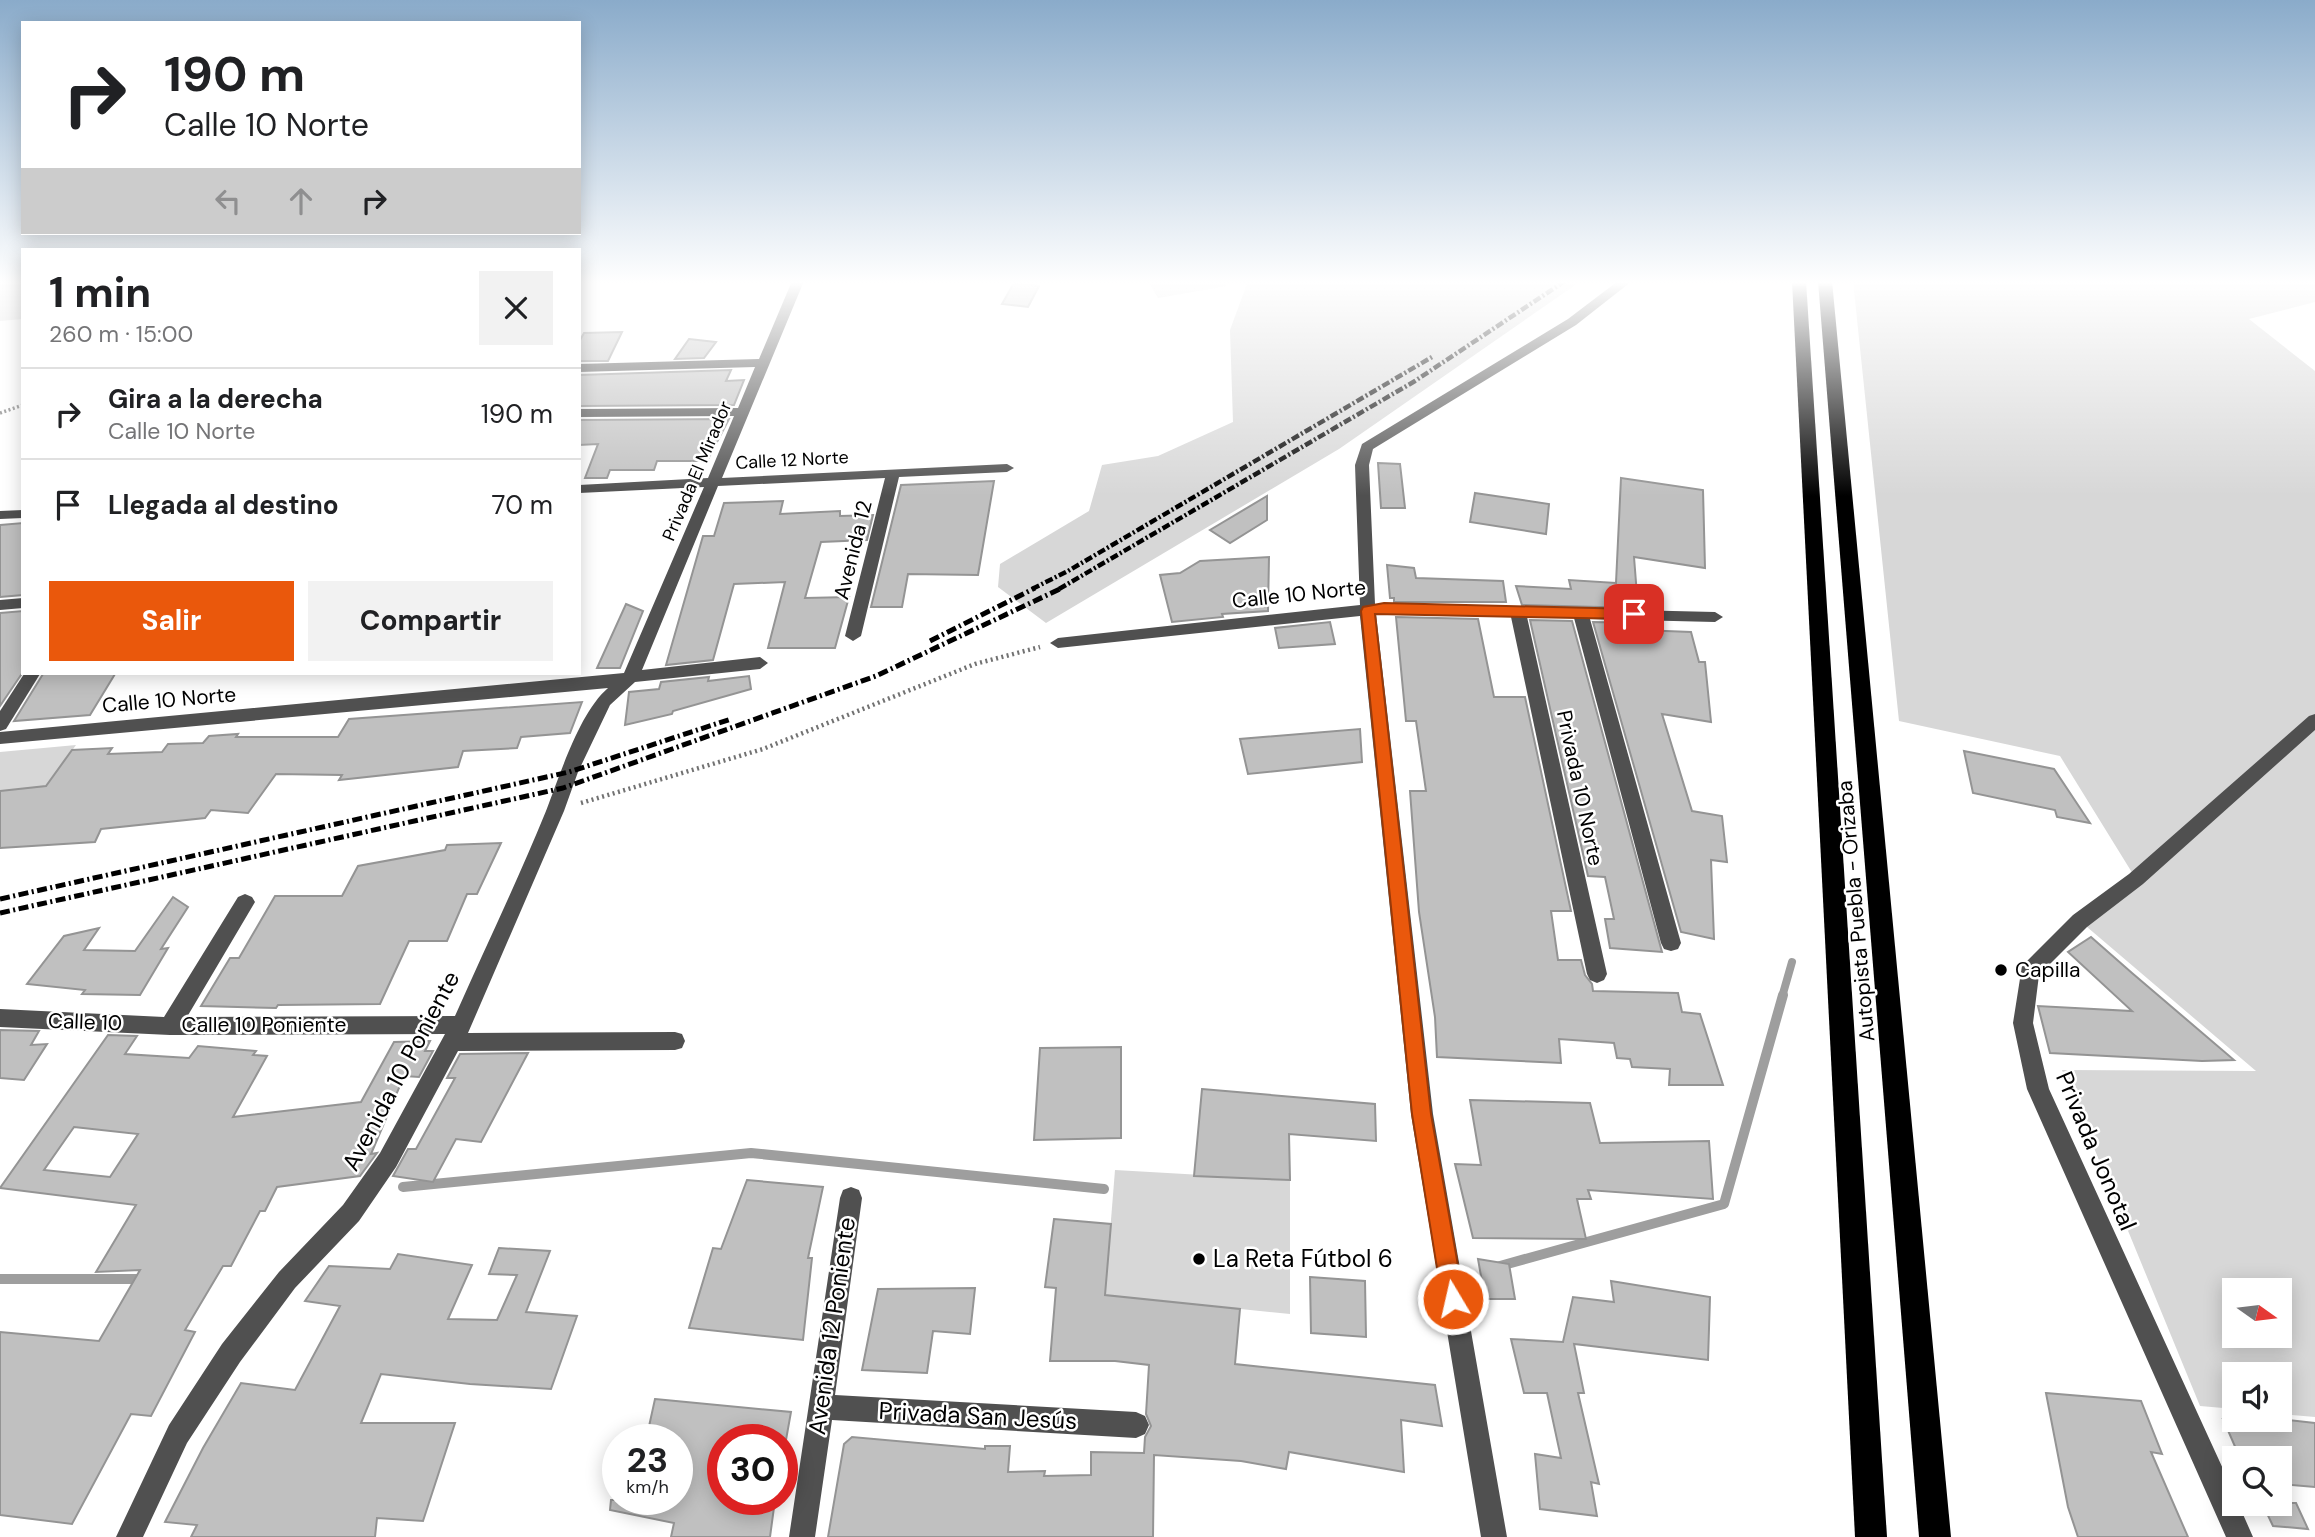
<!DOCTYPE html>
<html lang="es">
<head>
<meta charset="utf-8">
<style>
	:root { --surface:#fff; --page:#f2f2f2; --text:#202124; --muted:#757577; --line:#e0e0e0; --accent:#ea580c }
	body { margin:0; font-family:"DM Sans",sans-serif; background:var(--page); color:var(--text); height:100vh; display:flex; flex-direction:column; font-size:26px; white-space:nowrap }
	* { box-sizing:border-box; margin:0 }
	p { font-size:23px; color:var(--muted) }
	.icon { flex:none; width:38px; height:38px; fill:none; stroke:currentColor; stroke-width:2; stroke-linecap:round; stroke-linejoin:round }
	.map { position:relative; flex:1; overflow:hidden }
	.details { position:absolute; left:21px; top:248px; width:560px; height:427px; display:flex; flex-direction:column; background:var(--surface); border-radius:0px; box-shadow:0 4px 18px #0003 }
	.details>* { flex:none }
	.banner { position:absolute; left:21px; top:21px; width:560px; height:214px; border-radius:0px; box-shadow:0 4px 18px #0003; background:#fff; color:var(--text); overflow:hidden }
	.needle { width:46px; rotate:104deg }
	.fabs { position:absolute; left:2222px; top:1278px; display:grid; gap:14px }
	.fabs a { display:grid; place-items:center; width:70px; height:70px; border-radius:0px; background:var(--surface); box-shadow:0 4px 18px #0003; font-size:35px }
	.speed { position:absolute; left:602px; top:1424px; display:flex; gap:14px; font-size:35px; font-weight:700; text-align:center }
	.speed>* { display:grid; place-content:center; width:91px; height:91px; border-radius:50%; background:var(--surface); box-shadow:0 4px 18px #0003; line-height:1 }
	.speed small { font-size:18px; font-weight:400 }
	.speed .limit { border:10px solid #d22; background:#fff; color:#111 }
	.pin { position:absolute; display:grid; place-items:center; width:60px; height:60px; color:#fff; margin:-30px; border-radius:14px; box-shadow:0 4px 10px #0006 }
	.me { position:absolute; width:77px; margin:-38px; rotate:351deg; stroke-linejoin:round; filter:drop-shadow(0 0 5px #0008) }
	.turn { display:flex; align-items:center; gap:24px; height:147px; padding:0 28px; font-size:32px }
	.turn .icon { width:91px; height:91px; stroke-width:2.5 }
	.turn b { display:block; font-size:49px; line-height:60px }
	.lanes { display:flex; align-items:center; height:66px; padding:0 28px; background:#0003; justify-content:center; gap:35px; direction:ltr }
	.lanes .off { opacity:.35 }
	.round { display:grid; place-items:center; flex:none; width:74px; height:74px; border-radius:0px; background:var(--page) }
	.overview { display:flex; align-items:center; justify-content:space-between; height:119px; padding:0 28px }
	h1 { font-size:42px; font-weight:700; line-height:52px }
	.primary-button { display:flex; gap:14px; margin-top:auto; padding:14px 28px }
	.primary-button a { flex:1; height:80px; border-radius:0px; background:var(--accent); color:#fff; font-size:28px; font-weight:700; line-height:80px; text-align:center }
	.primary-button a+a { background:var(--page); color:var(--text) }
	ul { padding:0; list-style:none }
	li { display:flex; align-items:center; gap:21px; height:91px; padding:0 28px; border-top:2px solid var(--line) }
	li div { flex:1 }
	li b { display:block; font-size:26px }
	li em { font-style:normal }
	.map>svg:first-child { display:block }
</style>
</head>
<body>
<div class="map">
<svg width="2315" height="1537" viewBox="0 0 2315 1537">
	<rect width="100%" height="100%" fill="#fff"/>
	<!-- green -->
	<g fill="#d7d7d7" fill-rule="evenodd">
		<path d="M 0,281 L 23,281 L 23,319 L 0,321 Z"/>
		<path d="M 1148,281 L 1224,281 L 1227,286 L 1158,298 Z"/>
		<path d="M 1248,281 L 1581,281 L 1339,449 L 1046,623 L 998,587 L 1000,564 L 1089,511 L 1102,465 L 1158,456 L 1233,422 L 1230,330 Z"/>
		<path d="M 1853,281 L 2315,281 L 2315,302 L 2249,319 L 2315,371 L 2315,1417 L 2280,1414 L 2280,1374 L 2235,1374 L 2235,1409 L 2200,1406 L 2062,1070 L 2256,1071 L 2080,921 L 2136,879 L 2060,756 L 1899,721 ZM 2235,1290 L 2280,1290 L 2280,1335 L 2235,1335 Z"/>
		<path d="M 76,745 L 35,802 L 0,791 L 0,752 Z"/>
		<path d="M 1115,1170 L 1290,1180 L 1290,1314 L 1105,1295 Z"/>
	</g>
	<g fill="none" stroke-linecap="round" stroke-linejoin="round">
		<!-- stream-far1 -->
		<path stroke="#9e9e9e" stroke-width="8" d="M 1782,997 L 1792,962"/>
		<!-- stream -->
		<g stroke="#9e9e9e" stroke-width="10">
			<path d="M 403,1187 L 751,1153 L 1104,1189"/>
			<path d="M 1500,1266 L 1724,1204 L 1783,995"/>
			<path d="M 0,1279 L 144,1279"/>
		</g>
	</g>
	<!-- building -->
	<g fill="#c0c0c0" stroke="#949494" stroke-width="2" fill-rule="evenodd">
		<path d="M 1014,283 L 1039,286 L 1028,307 L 1002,304 Z"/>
		<path d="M 622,332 L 608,361 L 579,361 L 579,342 L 584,333 Z"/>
		<path d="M 689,339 L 716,342 L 704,358 L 675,359 Z"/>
		<path d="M 731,370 L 726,381 L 744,380 L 734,405 L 579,406 L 579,375 Z"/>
		<path d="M 729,419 L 707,461 L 657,461 L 654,470 L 610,470 L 607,478 L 585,478 L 598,444 L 579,445 L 579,420 Z"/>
		<path d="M 1378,463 L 1400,464 L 1405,508 L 1381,508 Z"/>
		<path d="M 1621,478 L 1703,490 L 1705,568 L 1634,557 L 1638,608 L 1522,605 L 1516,586 L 1571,589 L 1569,580 L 1616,583 Z"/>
		<path d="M 994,481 L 978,575 L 908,574 L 902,607 L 871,607 L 901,485 Z"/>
		<path d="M 1475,493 L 1549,504 L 1546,534 L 1470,522 Z"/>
		<path d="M 1267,496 L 1267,520 L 1230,543 L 1210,530 Z"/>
		<path d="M 783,501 L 780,514 L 840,511 L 840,516 L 873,515 L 867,540 L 821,542 L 805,598 L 849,597 L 835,648 L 768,648 L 785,582 L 734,584 L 713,660 L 666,665 L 703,536 L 714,536 L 724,503 Z"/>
		<path d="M 23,523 L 23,595 L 0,597 L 0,525 Z"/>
		<path d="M 1269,557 L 1268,611 L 1222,614 L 1223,617 L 1172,622 L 1160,575 L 1180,573 L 1200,561 Z"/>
		<path d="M 1387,565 L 1414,568 L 1416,578 L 1503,581 L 1506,602 L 1394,602 L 1394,598 L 1390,598 Z"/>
		<path d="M 626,604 L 643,611 L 620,668 L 597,668 Z"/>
		<path d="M 23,611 L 23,672 L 0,706 L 0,613 Z"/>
		<path d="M 1396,617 L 1478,619 L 1494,697 L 1525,697 L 1571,911 L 1551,911 L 1558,960 L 1581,960 L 1585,975 L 1592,984 L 1593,991 L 1678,993 L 1682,1012 L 1700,1014 L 1723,1085 L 1669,1085 L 1670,1069 L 1632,1067 L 1630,1059 L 1617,1058 L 1614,1043 L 1559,1039 L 1561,1063 L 1437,1057 L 1435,1017 L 1419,912 L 1410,791 L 1426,791 L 1416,721 L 1406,721 Z"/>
		<path d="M 1530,620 L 1572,621 L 1662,952 L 1610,948 L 1605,919 L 1614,919 L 1605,877 L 1588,876 Z"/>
		<path d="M 1330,622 L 1335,644 L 1279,648 L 1275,628 Z"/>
		<path d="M 1593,622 L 1639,623 L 1640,630 L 1691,632 L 1699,662 L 1705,662 L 1711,722 L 1662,714 L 1692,811 L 1722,816 L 1727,862 L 1711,860 L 1714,939 L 1681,932 Z"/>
		<path d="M 43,674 L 115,674 L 90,715 L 14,721 Z"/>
		<path d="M 749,676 L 751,689 L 673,711 L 672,714 L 625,725 L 629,692 L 659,689 L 661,682 L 709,677 L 708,681 Z"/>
		<path d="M 582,702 L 570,733 L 521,737 L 517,748 L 463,751 L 458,767 L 339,780 L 342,775 L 276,774 L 248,813 L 211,810 L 205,818 L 101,829 L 95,842 L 0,848 L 0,791 L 46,786 L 72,750 L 112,748 L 108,754 L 162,752 L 168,744 L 203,743 L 209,736 L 238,734 L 236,737 L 338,737 L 349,719 Z"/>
		<path d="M 1360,729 L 1362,762 L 1248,774 L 1240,739 Z"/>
		<path d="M 1964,751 L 2054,769 L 2090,823 L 2057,817 L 2055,810 L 1973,793 Z"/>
		<path d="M 501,843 L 477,894 L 467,894 L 447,941 L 409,941 L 380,1004 L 278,1005 L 276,1008 L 201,1006 L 230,958 L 239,958 L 275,896 L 342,896 L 358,866 L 445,850 L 447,845 Z"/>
		<path d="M 173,897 L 188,907 L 161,949 L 168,948 L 140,995 L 82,994 L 85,990 L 27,984 L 64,936 L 99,928 L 84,950 L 135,951 Z"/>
		<path d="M 2091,937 L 2132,973 L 2234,1060 L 2202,1061 L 2050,1053 L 2038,1006 L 2132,1011 L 2068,952 Z"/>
		<path d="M 0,1030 L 39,1031 L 31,1045 L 47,1044 L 24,1080 L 0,1078 Z"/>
		<path d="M 108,1035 L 137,1036 L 125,1054 L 189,1058 L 198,1046 L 256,1051 L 253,1055 L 267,1056 L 233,1117 L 361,1102 L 394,1042 L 430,1041 L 425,1051 L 433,1051 L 419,1077 L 404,1076 L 371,1154 L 377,1153 L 360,1176 L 277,1187 L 265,1211 L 260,1211 L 231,1266 L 223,1266 L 185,1330 L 195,1332 L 151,1416 L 131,1414 L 72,1524 L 0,1515 L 0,1332 L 99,1341 L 140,1270 L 96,1272 L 136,1205 L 0,1188 ZM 74,1127 L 138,1134 L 110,1177 L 44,1170 Z"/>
		<path d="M 1121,1047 L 1121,1138 L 1034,1140 L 1040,1048 Z"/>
		<path d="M 528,1053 L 481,1142 L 456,1139 L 433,1182 L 393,1176 L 408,1149 L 416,1149 L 455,1078 L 447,1078 L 460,1054 Z"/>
		<path d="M 1202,1089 L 1375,1104 L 1376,1141 L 1289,1134 L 1290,1180 L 1194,1176 Z"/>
		<path d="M 1470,1100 L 1590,1103 L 1600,1143 L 1709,1141 L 1713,1199 L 1588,1190 L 1591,1199 L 1577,1199 L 1586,1239 L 1473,1238 L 1455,1164 L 1481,1165 Z"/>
		<path d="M 747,1180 L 823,1187 L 808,1258 L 812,1258 L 803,1340 L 689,1328 L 713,1248 L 721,1249 Z"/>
		<path d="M 1054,1219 L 1111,1224 L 1105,1295 L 1240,1309 L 1235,1364 L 1435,1385 L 1442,1426 L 1401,1420 L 1404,1472 L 1289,1452 L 1286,1469 L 1241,1461 L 1154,1455 L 1153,1537 L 828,1537 L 844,1444 L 852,1437 L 985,1449 L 985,1446 L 1010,1446 L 1008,1472 L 1045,1471 L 1044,1476 L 1091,1475 L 1091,1452 L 1144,1453 L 1145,1437 L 1151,1426 L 1146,1414 L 1149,1365 L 1115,1361 L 1050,1361 L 1056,1288 L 1045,1287 Z"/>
		<path d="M 499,1248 L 550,1251 L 526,1312 L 577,1316 L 551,1389 L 470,1384 L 381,1374 L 361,1423 L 455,1423 L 423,1521 L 377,1518 L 375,1537 L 191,1537 L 197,1525 L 165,1522 L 203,1448 L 241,1383 L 295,1390 L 340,1306 L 305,1301 L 329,1266 L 390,1269 L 398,1254 L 472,1265 L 448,1319 L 497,1320 L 517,1275 L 489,1274 Z"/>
		<path d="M 1478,1259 L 1509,1264 L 1515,1299 L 1485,1299 Z"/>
		<path d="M 1310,1277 L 1365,1281 L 1366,1337 L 1311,1333 Z"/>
		<path d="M 1611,1281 L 1710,1297 L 1708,1360 L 1574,1344 L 1584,1393 L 1578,1393 L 1599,1484 L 1591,1482 L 1597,1516 L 1540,1509 L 1535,1454 L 1561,1458 L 1547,1393 L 1524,1393 L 1511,1339 L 1563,1342 L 1573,1297 L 1614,1302 Z"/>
		<path d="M 975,1288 L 970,1334 L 933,1331 L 927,1373 L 862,1370 L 878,1289 Z"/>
		<path d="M 2046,1393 L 2141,1401 L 2162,1454 L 2151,1452 L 2188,1537 L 2078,1537 L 2068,1507 Z"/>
		<path d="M 655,1399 L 791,1412 L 786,1440 L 723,1440 L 723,1500 L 775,1500 L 770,1537 L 671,1537 L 674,1523 L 610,1510 L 611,1500 L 677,1500 L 677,1440 L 646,1440 Z"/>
		<path d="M 2223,1419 L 2280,1419 L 2315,1423 L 2315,1487 L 2280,1484 L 2280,1458 L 2240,1458 Z"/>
		<path d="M 2262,1503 L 2296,1503 L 2308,1529 L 2273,1526 Z"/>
	</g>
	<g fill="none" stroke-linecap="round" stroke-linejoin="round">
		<!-- path-far1 -->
		<path stroke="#727272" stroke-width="3.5" stroke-dasharray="2 2.5" stroke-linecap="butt" d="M 0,413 L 23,405"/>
		<!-- path -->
		<path stroke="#727272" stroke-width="4.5" stroke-dasharray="2 3.5" stroke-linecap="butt" d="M 581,803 L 763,749 L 975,664 L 1040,647"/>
		<!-- minor -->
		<g fill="#505050" fill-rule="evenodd">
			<path d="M 792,281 L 804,281 L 722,478 L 1007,464 L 1014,468 L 1007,472 L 899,477 L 861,636 L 853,641 L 845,636 L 885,478 L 718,486 L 642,670 L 760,657 L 768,663 L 760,669 L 635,682 L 610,705 L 578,772 L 564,811 L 468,1033 L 675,1032 L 682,1034 L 685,1041 L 682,1048 L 675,1050 L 458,1051 L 396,1167 L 359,1221 L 295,1288 L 240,1362 L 187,1443 L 143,1537 L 116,1537 L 169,1425 L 222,1344 L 279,1272 L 343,1205 L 380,1153 L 445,1034 L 170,1035 L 0,1027 L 0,1009 L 164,1017 L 238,897 L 245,894 L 252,897 L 255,902 L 187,1017 L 455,1016 C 485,948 518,880 546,811 C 560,775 579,713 608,688 L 0,744 L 0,732 L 624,673 L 704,487 L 579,493 L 579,485 L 708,478 L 734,416 L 579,417 L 579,409 L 738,408 L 755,367 L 579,372 L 579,364 L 759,359 Z"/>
			<path d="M 1618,281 L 1632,281 L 1576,325 L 1373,449 L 1369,465 L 1375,604 L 1715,612 L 1723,617 L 1715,622 L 1590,619 L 1681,943 L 1678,949 L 1671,951 L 1664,949 L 1661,943 L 1574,618 L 1527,617 L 1607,974 L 1604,980 L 1597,983 L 1590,980 L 1587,974 L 1511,617 L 1376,614 L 1433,1114 L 1507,1537 L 1481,1537 L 1411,1114 L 1360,616 L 1058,648 L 1050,643 L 1058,638 L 1360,605 L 1355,465 L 1362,444 L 1568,319 Z"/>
			<path d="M 23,510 L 23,518 L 0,519 L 0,511 Z"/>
			<path d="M 23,598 L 23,608 L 0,610 L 0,600 Z"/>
			<path d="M 24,674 L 40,674 L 6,729 L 0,731 L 0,711 Z"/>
			<path d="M 2315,714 L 2315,730 L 2143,884 L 2087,927 L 2039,975 L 2033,1023 L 2049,1089 L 2235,1495 L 2235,1503 L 2238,1503 L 2253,1537 L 2226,1537 L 2027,1089 L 2013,1023 L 2022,966 L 2073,915 L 2129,874 L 2309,716 Z"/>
			<path d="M 851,1187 L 859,1190 L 862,1198 L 835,1395 L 1136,1412 L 1145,1416 L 1149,1425 L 1145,1434 L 1136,1438 L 832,1420 L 815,1537 L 789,1537 L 840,1198 L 843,1190 Z"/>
		</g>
		<!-- highway -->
		<g fill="#000" fill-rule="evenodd">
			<path d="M 1792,281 L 1806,281 L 1887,1537 L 1855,1537 Z"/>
			<path d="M 1818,281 L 1832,281 L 1951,1537 L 1919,1537 Z"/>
		</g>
		<!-- rail-far1 -->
		<g stroke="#000" stroke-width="4.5" stroke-dasharray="8 2.5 2 2.5" stroke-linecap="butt">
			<path d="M 1032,589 L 1068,571 L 1432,357"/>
			<path d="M 1059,589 L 1415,381 L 1565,281"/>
		</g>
		<!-- rail -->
		<g stroke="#000" stroke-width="5" stroke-dasharray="10 3.5 2 3.5" stroke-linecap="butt">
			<path d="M 930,641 L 1035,588"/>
			<path d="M 0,899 L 569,772 L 731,719"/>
			<path d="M 0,913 L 563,788 L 876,676 L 1062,588"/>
		</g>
	</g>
	<!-- sky -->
	<linearGradient id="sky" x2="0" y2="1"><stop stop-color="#8aabca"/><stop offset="0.57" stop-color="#fff"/><stop offset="1" stop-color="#fff" stop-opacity="0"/></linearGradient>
	<rect width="2315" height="496" fill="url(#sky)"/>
	<!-- route -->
	<path fill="#ea580c" stroke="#983908" stroke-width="2" d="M 1384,603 L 1634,609 L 1641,614 L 1634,619 L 1375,614 L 1431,1114 L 1464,1299 L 1461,1307 L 1453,1310 L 1445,1307 L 1442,1299 L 1412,1114 L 1361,611 L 1363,607 Z"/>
	<!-- markers -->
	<g fill="#000" stroke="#fff" stroke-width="2.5">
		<circle cx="2001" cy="970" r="7"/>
		<circle cx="1199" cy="1259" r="7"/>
	</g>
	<g text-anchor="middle" stroke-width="5" stroke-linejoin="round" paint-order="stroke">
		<!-- far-street labels -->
		<g font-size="18" fill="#000" stroke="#fff">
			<text transform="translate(792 460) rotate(-3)" y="6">Calle 12 Norte</text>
			<text transform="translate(697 471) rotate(-67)" y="6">Privada El Mirador</text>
		</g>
		<!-- street labels -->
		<g font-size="21" fill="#000" stroke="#fff">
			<text transform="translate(853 550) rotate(-76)" y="7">Avenida 12</text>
			<text transform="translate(1299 594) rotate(-6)" y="7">Calle 10 Norte</text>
			<text transform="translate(169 700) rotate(-5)" y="7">Calle 10 Norte</text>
			<text transform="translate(1580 788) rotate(78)" y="7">Privada 10 Norte</text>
			<text transform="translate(1856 911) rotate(-95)" y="7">Autopista Puebla - Orizaba</text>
			<text transform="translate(85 1022) rotate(2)" y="7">Calle 10</text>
			<text x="264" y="1032">Calle 10 Poniente</text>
		</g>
		<!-- poi labels -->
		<g font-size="21" fill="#000" stroke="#fff" text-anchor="start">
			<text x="2015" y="977">Capilla</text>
		</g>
		<!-- near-street labels -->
		<g font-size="24" fill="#000" stroke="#fff">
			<text transform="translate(401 1071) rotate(-62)" y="8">Avenida 10 Poniente</text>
			<text transform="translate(2096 1151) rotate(67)" y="8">Privada Jonotal</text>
			<text transform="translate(832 1326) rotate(-82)" y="8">Avenida 12 Poniente</text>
			<text transform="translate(978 1416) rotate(3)" y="8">Privada San Jesús</text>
		</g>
		<!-- near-poi labels -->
		<g font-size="24" fill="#000" stroke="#fff" text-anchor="start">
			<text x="1213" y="1267">La Reta Fútbol 6</text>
		</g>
	</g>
</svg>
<div class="fabs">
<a><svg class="needle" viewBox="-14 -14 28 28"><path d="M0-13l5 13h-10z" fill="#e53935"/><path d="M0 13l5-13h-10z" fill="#757577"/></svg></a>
<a><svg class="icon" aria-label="sound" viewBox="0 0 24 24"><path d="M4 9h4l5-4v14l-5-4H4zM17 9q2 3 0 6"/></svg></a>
<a><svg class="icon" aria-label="search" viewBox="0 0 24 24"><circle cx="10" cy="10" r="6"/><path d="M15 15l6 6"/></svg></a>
</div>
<div class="speed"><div>23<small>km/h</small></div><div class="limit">30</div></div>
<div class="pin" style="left:1634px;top:614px;background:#d93025"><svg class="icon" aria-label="arrive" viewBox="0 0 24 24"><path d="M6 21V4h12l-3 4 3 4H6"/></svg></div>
<svg class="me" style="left:1453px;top:1299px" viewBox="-20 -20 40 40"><circle r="17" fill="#ea580c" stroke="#fff" stroke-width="3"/><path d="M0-11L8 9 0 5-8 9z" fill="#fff"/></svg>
<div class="banner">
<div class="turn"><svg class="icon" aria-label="right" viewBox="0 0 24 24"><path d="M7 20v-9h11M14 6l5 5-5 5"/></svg><div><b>190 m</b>Calle 10 Norte</div></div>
<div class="lanes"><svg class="icon off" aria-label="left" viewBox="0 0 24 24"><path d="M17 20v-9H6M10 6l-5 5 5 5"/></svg><svg class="icon off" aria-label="ahead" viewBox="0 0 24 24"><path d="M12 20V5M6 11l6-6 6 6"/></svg><svg class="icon" aria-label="right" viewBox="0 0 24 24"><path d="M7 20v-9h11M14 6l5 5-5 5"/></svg></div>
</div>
<section class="details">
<div class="overview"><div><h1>1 min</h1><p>260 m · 15:00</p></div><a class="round"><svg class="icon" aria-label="close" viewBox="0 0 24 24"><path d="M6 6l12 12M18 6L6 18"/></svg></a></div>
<ul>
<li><svg class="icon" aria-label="right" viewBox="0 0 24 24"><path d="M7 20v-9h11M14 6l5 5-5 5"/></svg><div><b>Gira a la derecha</b><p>Calle 10 Norte</p></div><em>190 m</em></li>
<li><svg class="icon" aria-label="arrive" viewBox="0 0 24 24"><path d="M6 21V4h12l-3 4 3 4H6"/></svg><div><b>Llegada al destino</b></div><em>70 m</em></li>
</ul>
<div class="primary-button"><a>Salir</a><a>Compartir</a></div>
</section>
</div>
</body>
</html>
